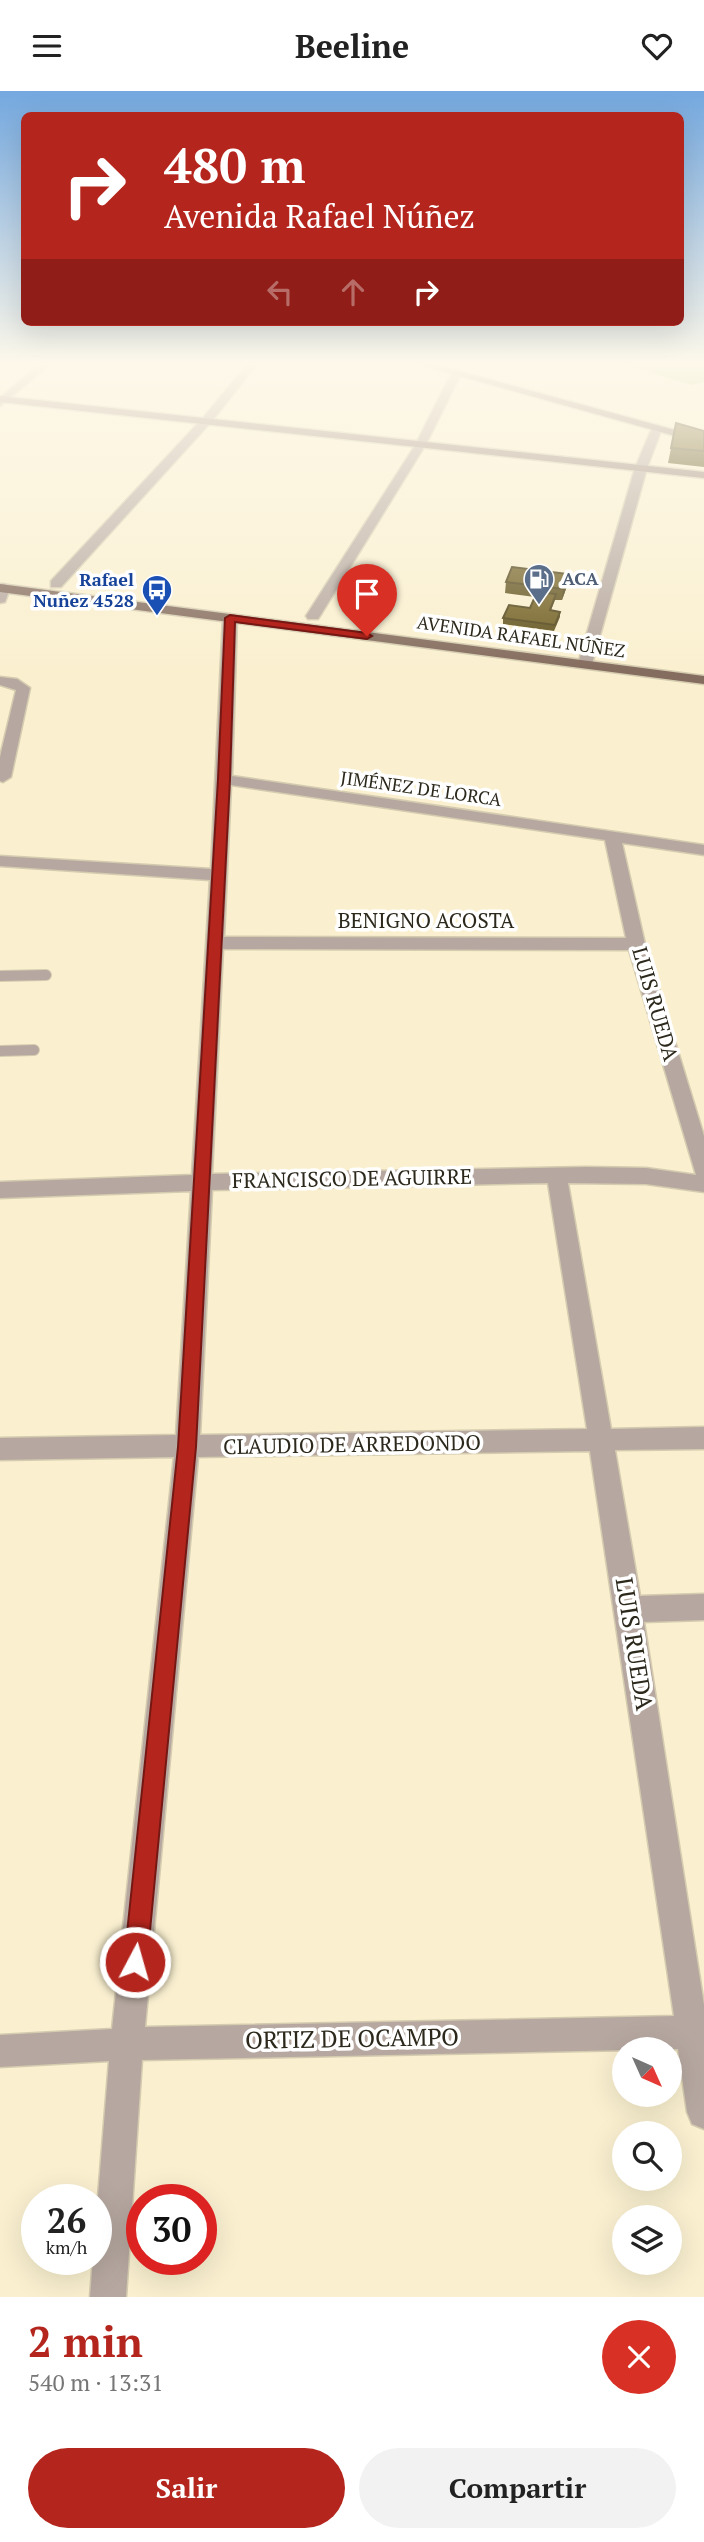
<!DOCTYPE html>
<html lang="es">
<head>
<meta charset="utf-8">
<style>
	:root { --surface:#fff; --page:#f2f2f2; --text:#222; --muted:#767676; --accent:#b4251d }
	body { margin:0; font-family:"PT Serif",serif; background:var(--page); color:var(--text); height:100vh; display:flex; flex-direction:column; font-size:26px; white-space:nowrap }
	* { box-sizing:border-box; margin:0 }
	p { font-size:23px; color:var(--muted) }
	.icon { flex:none; width:38px; height:38px; fill:none; stroke:currentColor; stroke-width:2; stroke-linecap:round; stroke-linejoin:round }
	.map { position:relative; height:2206px; overflow:hidden }
	.side { display:flex; flex-direction:column; background:var(--surface); flex:1 }
	.side>* { flex:none }
	.banner { position:absolute; left:21px; top:21px; width:663px; height:214px; border-radius:10px; box-shadow:0 7px 28px #0002; background:#b4251d; color:#fff; overflow:hidden }
	.needle { width:46px; rotate:135deg }
	.fabs { position:absolute; left:612px; top:1946px; display:grid; gap:14px }
	.fabs a { display:grid; place-items:center; width:70px; height:70px; border-radius:50%; background:var(--surface); box-shadow:0 7px 28px #0002; font-size:35px }
	.speed { position:absolute; left:21px; top:2093px; display:flex; gap:14px; font-size:35px; font-weight:700; text-align:center }
	.speed>* { display:grid; place-content:center; width:91px; height:91px; border-radius:50%; background:var(--surface); box-shadow:0 7px 28px #0002; line-height:1 }
	.speed small { font-size:18px; font-weight:400 }
	.speed .limit { border:10px solid #d22; background:#fff; color:#111 }
	.pin { position:absolute; display:grid; place-items:center; width:60px; height:60px; color:#fff; margin:-72px -30px; border-radius:50% 50% 50% 0; rotate:-45deg; box-shadow:0 0 7px #0007 }
	.pin .icon { rotate:45deg }
	.me { position:absolute; width:77px; margin:-38px; rotate:6deg; stroke-linejoin:round; filter:drop-shadow(0 0 5px #0008) }
	.turn { display:flex; align-items:center; gap:24px; height:147px; padding:0 28px; font-size:32px }
	.turn .icon { width:91px; height:91px; stroke-width:2.5 }
	.turn b { display:block; font-size:49px; line-height:60px }
	.lanes { display:flex; align-items:center; height:66px; padding:0 28px; background:#0003; justify-content:center; gap:35px; direction:ltr }
	.lanes .off { opacity:.35 }
	.round { display:grid; place-items:center; flex:none; width:74px; height:74px; border-radius:37px; background:var(--page) }
	.summary { display:flex; align-items:center; justify-content:space-between; height:119px; padding:0 28px }
	h1 { font-size:42px; font-weight:600; line-height:52px; color:var(--accent) }
	.button { display:flex; gap:14px; margin-top:auto; padding:14px 28px }
	.button a { flex:1; height:80px; border-radius:42px; background:var(--accent); color:#fff; font-size:28px; font-weight:600; line-height:80px; text-align:center }
	.button a+a { background:var(--page); color:var(--text) }
	header { display:flex; justify-content:space-between; align-items:center; height:91px; padding:0 28px; background:var(--surface); font-size:32px; font-weight:600 }
	.map>svg:first-child { display:block }
</style>
</head>
<body>
<header><svg class="icon" aria-label="menu" viewBox="0 0 24 24"><path d="M4 6h16M4 12h16M4 18h16"/></svg>Beeline<svg class="icon" aria-label="heart" viewBox="0 0 24 24"><path d="M12 20l-8-8c-3-5 5-10 8-4 3-6 11-1 8 4z"/></svg></header>
<div class="map">
<svg width="704" height="2206" viewBox="0 0 704 2206">
	<rect width="100%" height="100%" fill="#faf0d0"/>
	<!-- green -->
	<path fill="#bfcd85" d="M 616,271 L 704,271 L 704,291 L 691,294 Z"/>
	<g fill="none" stroke-linecap="round" stroke-linejoin="round">
		<!-- lane casing -->
		<g stroke="#d5ccb0" stroke-width="12">
			<g id="lane">
				<path d="M 0,885 L 46,884"/>
				<path d="M 0,960 L 34,959"/>
			</g>
		</g>
		<!-- street casing -->
		<g stroke="#d5ccb0" stroke-width="3">
			<g id="street">
				<path d="M 42,271 L 53,271 L 0,315 L 0,307 Z"/>
				<path d="M 249,271 L 259,271 L 211,331 L 61,496 L 51,496 L 51,490 L 203,327 Z"/>
				<path d="M 456,280 L 461,283 L 426,353 L 320,525 L 318,528 L 308,528 L 306,525 L 416,353 L 451,283 Z"/>
				<path d="M 657,334 L 662,337 L 647,377 L 592,573 L 585,577 L 580,576 L 578,573 L 635,377 L 652,337 Z"/>
				<path d="M 4,493 L 10,497 L 5,511 L 0,512 L 0,494 Z"/>
				<path d="M 230,523 L 237,527 L 232,685 L 704,754 L 704,764 L 622,752 L 645,853 L 704,1045 L 704,1101 L 646,1093 L 568,1092 L 611,1338 L 704,1336 L 704,1358 L 615,1359 L 640,1505 L 704,1503 L 704,1529 L 644,1531 L 704,1914 L 704,2038 L 692,2033 L 687,2021 L 678,1958 L 142,1969 L 126,2206 L 90,2206 L 93,2168 L 96,2168 L 96,2130 L 109,1970 L 0,1976 L 0,1944 L 112,1938 L 174,1366 L 0,1369 L 0,1347 L 176,1344 L 191,1100 L 0,1107 L 0,1091 L 192,1084 L 210,789 L 0,775 L 0,765 L 211,778 L 223,527 ZM 231,694 L 605,749 L 626,847 L 224,846 ZM 223,858 L 629,859 L 696,1084 L 646,1077 L 586,1076 L 212,1083 ZM 548,1092 L 587,1338 L 200,1344 L 212,1099 ZM 590,1360 L 674,1925 L 145,1936 L 198,1366 Z"/>
				<path d="M 0,586 L 17,588 L 30,597 L 11,686 L 3,691 L 0,690 L 0,666 L 16,599 L 0,594 Z"/>
			</g>
		</g>
		<!-- secondary casing -->
		<g stroke="#d5ccb0" stroke-width="3">
			<g id="secondary">
				<path d="M 409,271 L 426,271 L 704,347 L 704,353 Z"/>
				<path d="M 0,305 L 704,381 L 704,387 L 0,311 Z"/>
			</g>
		</g>
		<!-- primary casing -->
		<g stroke="#d5ccb0" stroke-width="3">
			<path id="primary" d="M 0,493 L 704,585 L 704,593 L 0,501 Z"/>
		</g>
		<!-- lane -->
		<use href="#lane" stroke="#b6a8a0" stroke-width="10"/>
		<!-- street -->
		<use href="#street" fill="#b6a8a0" fill-rule="evenodd"/>
		<!-- secondary -->
		<use href="#secondary" fill="#99857a" fill-rule="evenodd"/>
		<!-- primary -->
		<use href="#primary" fill="#846c5e" fill-rule="evenodd"/>
	</g>
	<!-- wall -->
	<g fill="#60511c">
		<path d="M 704,340 L 704,376 L 668,372 L 671,357 Z"/>
		<path d="M 506,491 L 567,495 L 562,509 L 555,509 L 551,519 L 560,521 L 560,526 L 554,540 L 503,533 L 503,527 L 530,517 L 535,506 L 505,502 Z"/>
	</g>
	<!-- shaded-wall -->
	<path fill="#4e4217" d="M 568,483 L 567,495 L 562,509 L 563,498 Z"/>
	<!-- building -->
	<g fill="#705e21" stroke="#4e4217" stroke-width="2">
		<path d="M 676,332 L 704,340 L 704,360 L 671,357 Z"/>
		<path d="M 512,476 L 568,483 L 563,498 L 506,491 Z"/>
		<path d="M 537,501 L 556,503 L 550,519 L 560,521 L 555,534 L 503,527 L 509,514 L 530,517 Z"/>
	</g>
	<!-- sky -->
	<linearGradient id="sky" x2="0" y2="1"><stop stop-color="#74a8df"/><stop offset="0.47" stop-color="#fdf8ea"/><stop offset="1" stop-color="#fdf8ea" stop-opacity="0"/></linearGradient>
	<rect width="704" height="580" fill="url(#sky)"/>
	<!-- route -->
	<path fill="#b4251d" stroke="#751813" stroke-width="2" d="M 230,524 L 367,542 L 372,545 L 367,548 L 235,531 L 230,688 L 196,1356 L 147,1871 L 144,1880 L 135,1883 L 127,1880 L 124,1871 L 178,1356 L 218,688 L 225,527 Z"/>
	<!-- icons -->
	<defs>
		<g id="fuel-pin" transform="scale(1.575)"><path d="M0 17L-7.5 6A9.5 9.5 0 1 1 7.5 6Z" fill="#5c6f8a" stroke="#fff"/><path d="M-5.5-6h7V0h2V4h1.3V-2.5L3-4.5l.8-.8L6-3V5H2.5V1h-1V6h-7ZM-4.2-4.7v3.2H.2V-4.7Z" fill="#fff"/></g>
		<g id="bus-pin" transform="scale(1.575)"><path d="M0 17L-7.5 6A9.5 9.5 0 1 1 7.5 6Z" fill="#1a4fb4" stroke="#fff"/><path d="M-5-6H5V4H4V6H2V4H-2V6H-4V4H-5ZM-3.5-4V0h7V-4ZM-3.5 1.2v1.5H-2V1.2ZM2 1.2v1.5H3.5V1.2Z" fill="#fff"/></g>
	</defs>
	<g fill-rule="evenodd">
		<use href="#fuel-pin" x="539" y="488"/>
		<use href="#bus-pin" x="157" y="499"/>
	</g>
	<g text-anchor="middle" stroke-width="7" stroke-linejoin="round" paint-order="stroke">
		<!-- far-service labels -->
		<g font-size="18" font-weight="bold" fill="#4e5e75" stroke="#fff" text-anchor="start">
			<text x="562" y="494">ACA</text>
		</g>
		<!-- far-transit labels -->
		<g font-size="18" font-weight="bold" fill="#164399" stroke="#fff" text-anchor="end">
			<text x="134" y="495">Rafael<tspan x="134" dy="21">Nuñez 4528</tspan></text>
		</g>
		<!-- far-street labels -->
		<g font-size="18" fill="#2c291c" stroke="#fff">
			<text transform="translate(521 546) rotate(8)" y="6">AVENIDA RAFAEL NÚÑEZ</text>
			<text transform="translate(421 698) rotate(8)" y="6">JIMÉNEZ DE LORCA</text>
		</g>
		<!-- street labels -->
		<g font-size="21" fill="#2c291c" stroke="#fff">
			<text x="426" y="837">BENIGNO ACOSTA</text>
			<text transform="translate(655 913) rotate(74)" y="7">LUIS RUEDA</text>
			<text transform="translate(352 1088) rotate(-1)" y="7">FRANCISCO DE AGUIRRE</text>
			<text transform="translate(352 1354) rotate(-1)" y="7">CLAUDIO DE ARREDONDO</text>
		</g>
		<!-- near-street labels -->
		<g font-size="24" fill="#2c291c" stroke="#fff">
			<text transform="translate(634 1553) rotate(81)" y="8">LUIS RUEDA</text>
			<text transform="translate(352 1948) rotate(-1)" y="8">ORTIZ DE OCAMPO</text>
		</g>
	</g>
</svg>
<div class="fabs">
<a><svg class="needle" viewBox="-14 -14 28 28"><path d="M0-13l5 13h-10z" fill="#e53935"/><path d="M0 13l5-13h-10z" fill="#767676"/></svg></a>
<a><svg class="icon" aria-label="search" viewBox="0 0 24 24"><circle cx="10" cy="10" r="6"/><path d="M15 15l6 6"/></svg></a>
<a><svg class="icon" aria-label="layers" viewBox="0 0 24 24"><path d="M12 4l9 5-9 5-9-5zM3 14l9 5 9-5"/></svg></a>
</div>
<div class="speed"><div>26<small>km/h</small></div><div class="limit">30</div></div>
<div class="pin" style="left:367px;top:545px;background:#d93025"><svg class="icon" aria-label="arrive" viewBox="0 0 24 24"><path d="M6 21V4h12l-3 4 3 4H6"/></svg></div>
<svg class="me" style="left:135px;top:1871px" viewBox="-20 -20 40 40"><circle r="17" fill="#b4251d" stroke="#fff" stroke-width="3"/><path d="M0-11L8 9 0 5-8 9z" fill="#fff"/></svg>
<div class="banner">
<div class="turn"><svg class="icon" aria-label="right" viewBox="0 0 24 24"><path d="M7 20v-9h11M14 6l5 5-5 5"/></svg><div><b>480 m</b>Avenida Rafael Núñez</div></div>
<div class="lanes"><svg class="icon off" aria-label="left" viewBox="0 0 24 24"><path d="M17 20v-9H6M10 6l-5 5 5 5"/></svg><svg class="icon off" aria-label="ahead" viewBox="0 0 24 24"><path d="M12 20V5M6 11l6-6 6 6"/></svg><svg class="icon" aria-label="right" viewBox="0 0 24 24"><path d="M7 20v-9h11M14 6l5 5-5 5"/></svg></div>
</div>
</div>
<section class="side">
<div class="summary"><div><h1>2 min</h1><p>540 m · 13:31</p></div><a class="round" style="background:#d93025;color:#fff"><svg class="icon" aria-label="close" viewBox="0 0 24 24"><path d="M6 6l12 12M18 6L6 18"/></svg></a></div>
<div class="button"><a>Salir</a><a>Compartir</a></div>
</section>
</body>
</html>
